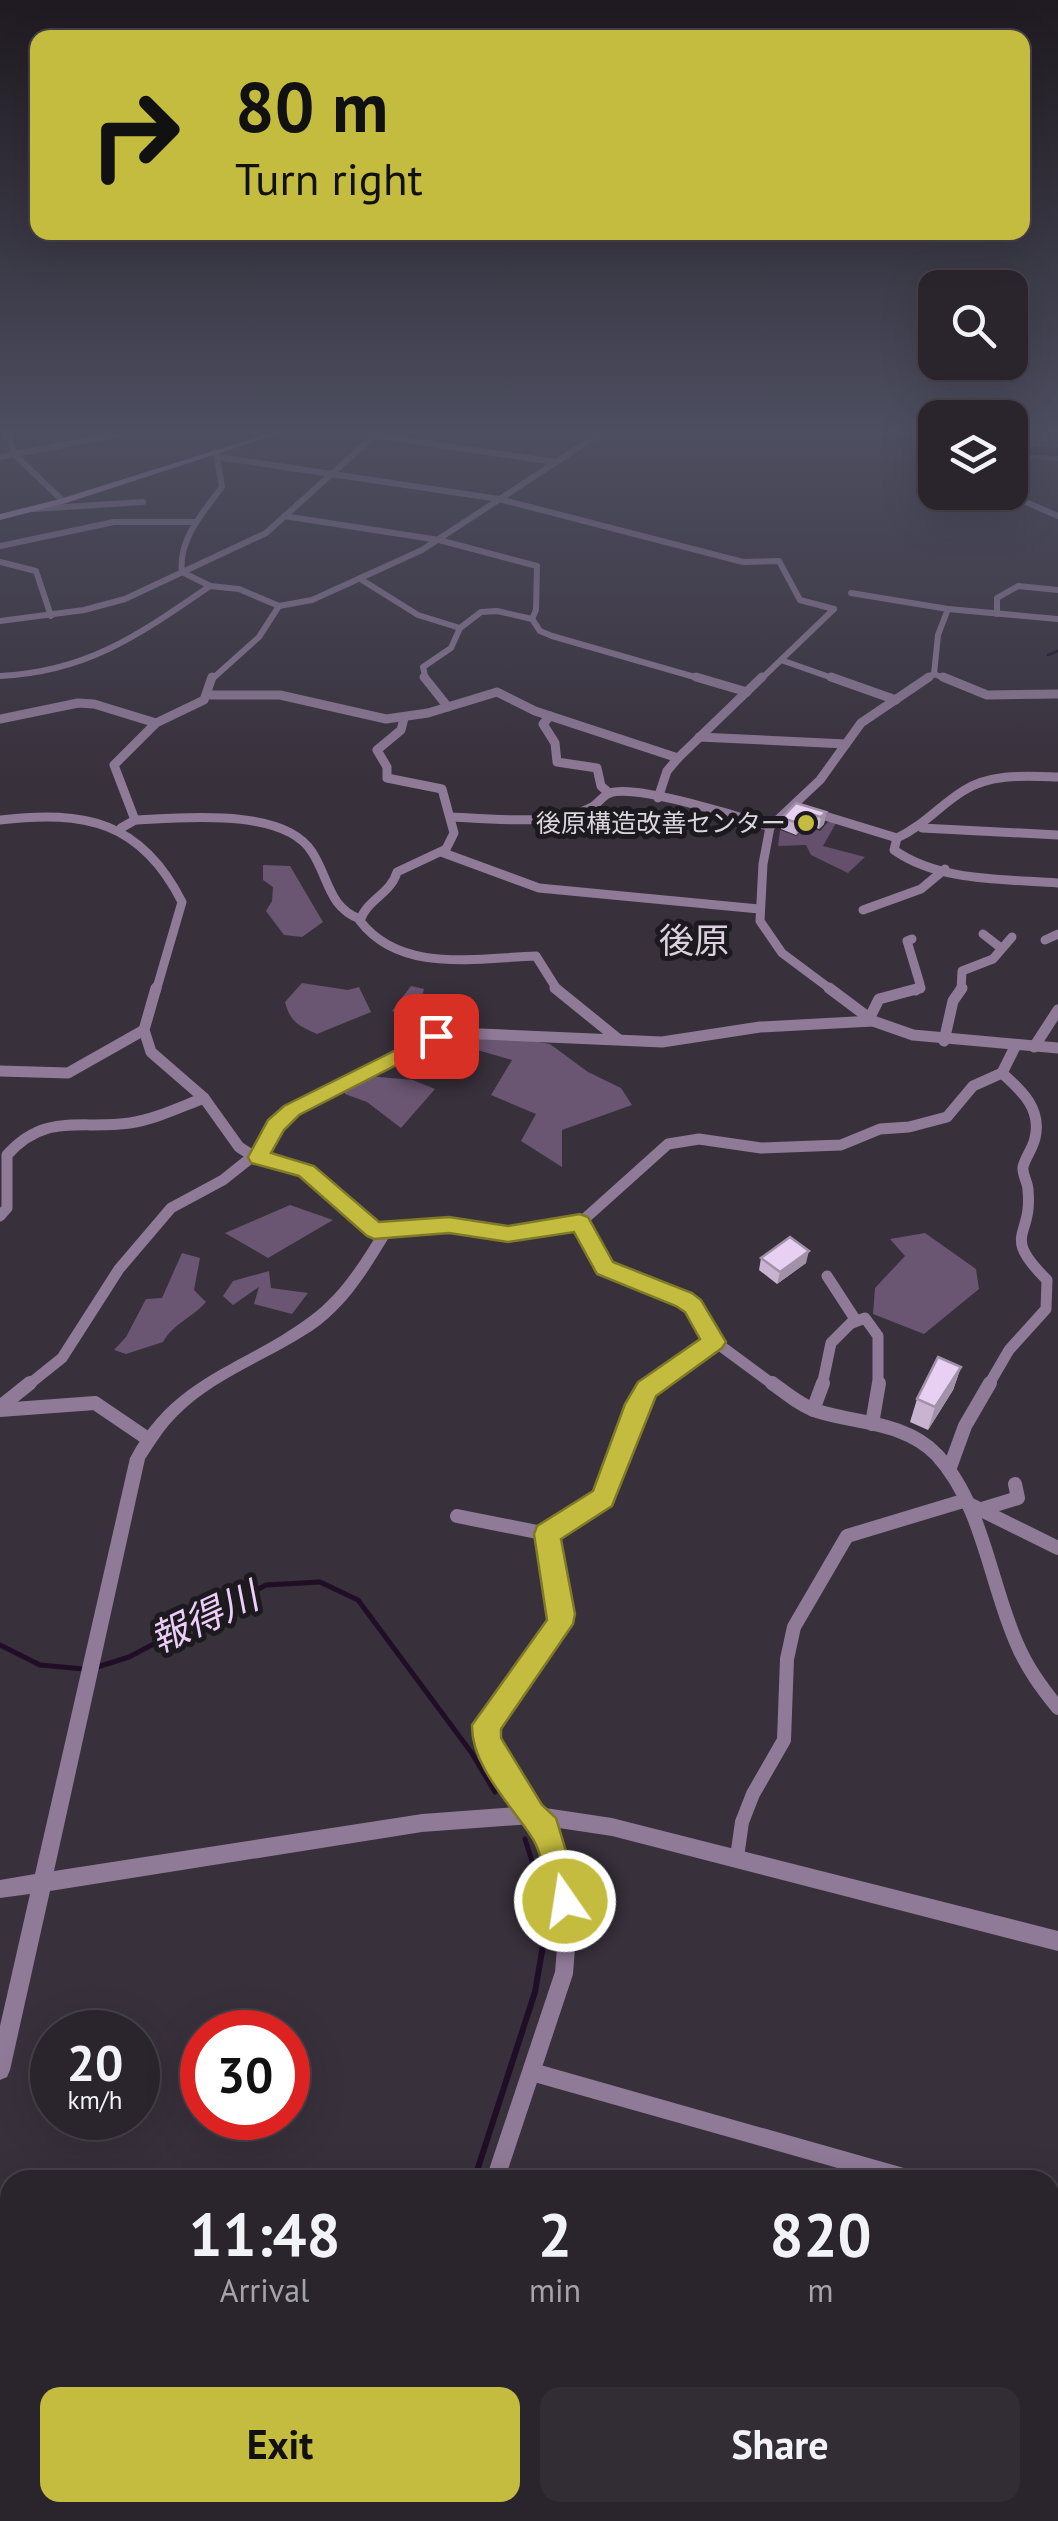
<!DOCTYPE html>
<html lang="en">
<head>
<meta charset="utf-8">
<style>
	:root { --surface:#2a242c; --page:#322c34; --text:#f1f3f6; --muted:#a5a4a9; --line:#464148; --accent:#c4bc3e }
	body { margin:0; font-family:"PT Sans","Noto Sans JP",sans-serif; background:var(--page); color:var(--text); height:100vh; display:flex; flex-direction:column; font-size:38px; white-space:nowrap }
	* { box-sizing:border-box; margin:0 }
	p { font-size:32px; color:var(--muted) }
	.icon { flex:none; width:55px; height:55px; fill:none; stroke:currentColor; stroke-width:2; stroke-linecap:round; stroke-linejoin:round }
	.map { position:relative; flex:1; overflow:hidden }
	.details { position:absolute; left:0px; top:2170px; width:1060px; height:352px; display:flex; flex-direction:column; background:var(--surface); border-radius:30px 30px 0 0; box-shadow:0 10px 40px #0002,0 0 0 2px var(--line) }
	.details>* { flex:none }
	.banner { position:absolute; left:30px; top:30px; width:1000px; height:210px; border-radius:20px; box-shadow:0 10px 40px #0002,0 0 0 2px var(--line); background:#c4bc3e; color:#111; overflow:hidden }
	.controls { position:absolute; left:918px; top:270px; display:grid; gap:20px }
	.controls a { display:grid; place-items:center; width:110px; height:110px; border-radius:20px; background:var(--surface); box-shadow:0 10px 40px #0002,0 0 0 2px var(--line); font-size:50px }
	.speed { position:absolute; left:30px; top:2010px; display:flex; gap:20px; font-size:50px; font-weight:700; text-align:center }
	.speed>* { display:grid; place-content:center; width:130px; height:130px; border-radius:50%; background:var(--surface); box-shadow:0 10px 40px #0002,0 0 0 2px var(--line); line-height:1 }
	.speed small { font-size:25px; font-weight:400 }
	.speed .limit { border:15px solid #d22; background:#fff; color:#111 }
	.pin { position:absolute; display:grid; place-items:center; width:85px; height:85px; color:#fff; margin:-42px; border-radius:20px; box-shadow:0 5px 15px #0006 }
	.me { position:absolute; width:110px; margin:-55px; rotate:347deg; stroke-linejoin:round; filter:drop-shadow(0 0 8px #0008) }
	.turn { display:flex; align-items:center; gap:35px; height:210px; padding:0 40px; font-size:45px }
	.turn .icon { width:130px; height:130px; stroke-width:2.5 }
	.turn b { display:block; font-size:70px; line-height:85px }
	.eta { display:flex; justify-content:space-evenly; align-items:center; height:170px; text-align:center }
	.eta b { font-size:60px; font-weight:700; line-height:70px }
	.cta { display:flex; gap:20px; margin-top:auto; padding:20px 40px }
	.cta a { flex:1; height:115px; border-radius:20px; background:var(--accent); color:#111; font-size:40px; font-weight:700; line-height:115px; text-align:center }
	.cta a+a { background:var(--page); color:var(--text) }
	.map>svg:first-child { display:block }
</style>
</head>
<body>
<div class="map">
<svg width="1058" height="2521" viewBox="0 0 1058 2521">
	<rect width="100%" height="100%" fill="#38303b"/>
	<!-- green -->
	<path fill="#64506c" d="M 829,821 L 836,823 L 823,846 L 865,857 L 848,873 L 811,855 L 806,845 L 778,846 L 780,830 L 796,836 L 807,826 L 820,831 Z"/>
	<!-- forest -->
	<g fill="#6a5572">
		<path d="M 1058,434 L 1058,461 L 1022,458 L 1010,465 L 1010,435 Z"/>
		<path d="M 263,865 L 290,866 L 323,922 L 302,937 L 284,935 L 266,911 L 272,901 L 273,887 L 263,880 Z"/>
		<path d="M 302,983 L 348,990 L 359,987 L 371,1012 L 317,1034 C 299,1026 290,1022 285,1002 Z"/>
		<path d="M 411,986 L 424,989 L 420,1003 L 444,1007 L 450,1001 L 460,1014 L 429,1027 L 392,1011 Z"/>
		<path d="M 521,1039 L 550,1044 L 588,1072 L 621,1088 L 632,1105 L 562,1130 L 562,1167 L 521,1141 L 536,1114 L 491,1095 L 512,1060 L 443,1040 Z"/>
		<path d="M 368,1076 L 413,1080 L 435,1089 L 401,1128 L 367,1102 L 345,1094 L 345,1086 Z"/>
		<path d="M 290,1205 L 333,1220 L 268,1258 L 225,1233 Z"/>
		<path d="M 925,1233 L 976,1269 L 979,1289 L 924,1334 L 873,1314 L 875,1288 L 905,1256 L 890,1239 Z"/>
		<path d="M 182,1253 L 200,1258 L 194,1290 L 206,1302 C 191,1319 175,1322 163,1342 L 126,1354 L 114,1350 L 126,1337 L 146,1299 L 162,1298 Z"/>
		<path d="M 269,1271 L 271,1288 L 308,1293 L 292,1314 L 254,1304 L 259,1287 L 233,1305 L 223,1296 L 233,1281 Z"/>
	</g>
	<g fill="none" stroke-linecap="round" stroke-linejoin="round">
		<!-- stream-far2 -->
		<path stroke="#200e27" stroke-width="2.5" d="M 1048,655 L 1058,651"/>
		<!-- stream-far1 -->
		<g stroke="#200e27" stroke-width="5">
			<path d="M 0,1645 L 40,1665 L 84,1669"/>
			<path d="M 94,1668 L 129,1657 L 266,1585 L 320,1582 L 358,1600 L 471,1752 L 495,1792"/>
			<path d="M 525,1839 L 540,1886"/>
		</g>
		<!-- stream -->
		<g stroke="#200e27" stroke-width="6">
			<path d="M 474,2180 L 535,1992 L 545,1934 L 539,1884"/>
			<path d="M 346,2521 L 350,2512"/>
		</g>
		<!-- river -->
		<path fill="#200e27" fill-rule="evenodd" d="M 1010,439 L 1032,447 L 1058,448 L 1058,456 L 1030,455 L 1010,447 Z"/>
		<!-- minor-far4 -->
		<g stroke="#8f7a97" stroke-width="6">
			<path d="M 8,434 L 15,455 L 63,501"/>
			<path d="M 372,435 L 555,462"/>
			<path d="M 0,457 L 120,434"/>
			<path d="M 218,457 L 499,499 L 743,562 L 779,561 L 800,600 L 834,609"/>
			<path d="M 1003,492 L 1058,516"/>
			<path d="M 34,509 L 143,502"/>
			<path d="M 284,516 L 439,540 L 537,566 L 536,610 L 532,619"/>
			<path d="M 0,546 L 114,522 L 196,522"/>
			<path d="M 0,562 L 36,571 L 51,616"/>
			<path d="M 182,572 L 210,586 L 239,589 L 279,606 L 312,600 L 422,550 L 599,434"/>
			<path d="M 182,572 C 178,540 203,512 222,487 L 216,452"/>
			<path d="M 362,580 L 418,615 L 460,628"/>
			<path d="M 851,593 L 948,609 L 1058,619"/>
			<path d="M 997,614 L 997,598 L 1018,586 L 1058,590"/>
			<path d="M 0,621 L 84,610 L 125,599 L 266,533 L 376,434"/>
			<path d="M 781,660 L 838,680"/>
			<path d="M 934,674 L 949,680"/>
			<path d="M 0,676 C 88,672 140,634 210,586"/>
			<path d="M 211,680 L 259,637 L 279,606"/>
			<path d="M 426,680 L 423,667 L 451,648 L 460,628 L 481,612 L 497,611 L 532,619 L 540,631 L 552,636 L 705,680"/>
			<path d="M 760,680 L 834,609"/>
			<path d="M 925,680 L 934,674 L 938,635 L 948,609"/>
		</g>
		<!-- minor-far3 -->
		<g stroke="#8f7a97" stroke-width="9">
			<path d="M 424,677 L 448,707"/>
			<path d="M 696,677 L 747,692"/>
			<path d="M 831,677 L 896,700"/>
			<path d="M 943,677 L 987,695 L 1058,694"/>
			<path d="M 207,695 L 280,695 L 386,719 L 428,713 L 497,692 L 535,711 L 678,758"/>
			<path d="M 550,716 L 543,724 L 555,743 L 557,762 L 597,768 L 601,786 L 609,793"/>
			<path d="M 404,718 L 401,730 L 377,750 L 387,767 L 387,778 L 442,789 L 454,833 L 446,849 L 397,872 C 391,894 366,900 360,921 C 401,974 476,958 536,956 L 558,991"/>
			<path d="M 0,719 L 78,703 L 94,704 L 156,723"/>
			<path d="M 699,737 L 846,744"/>
			<path d="M 658,798 L 667,771 L 678,758 L 762,677"/>
			<path d="M 812,812 L 897,838 C 923,826 939,806 963,791 C 990,773 1027,776 1058,777"/>
			<path d="M 452,817 C 490,819 558,826 592,807 C 598,804 603,795 610,793 C 636,784 741,817 770,827"/>
			<path d="M 0,820 C 85,810 141,821 182,902 L 156,991"/>
			<path d="M 135,820 C 181,818 284,807 312,852 C 329,878 328,907 360,919"/>
			<path d="M 121,828 L 135,820 L 114,765 L 156,723 L 204,700 L 212,677"/>
			<path d="M 922,828 L 1058,835"/>
			<path d="M 897,838 L 894,850 C 939,882 1005,879 1058,883"/>
			<path d="M 441,852 L 539,888 L 759,909"/>
			<path d="M 863,910 L 921,889 L 945,869"/>
			<path d="M 983,934 L 1001,948"/>
			<path d="M 912,939 L 907,941 L 920,984 L 916,991"/>
			<path d="M 1045,940 L 1058,934"/>
			<path d="M 833,991 L 782,953 L 760,921 L 763,864 L 770,827 L 820,780 L 861,723 L 929,677"/>
			<path d="M 961,991 L 962,971 L 993,959 L 1012,937"/>
		</g>
		<!-- minor-far2 -->
		<g stroke="#8f7a97" stroke-width="11">
			<path d="M 156,988 L 144,1030 L 151,1052 L 204,1098 L 239,1147 L 253,1156 L 306,1171 L 375,1230 L 449,1225 L 508,1234 L 580,1223 L 668,1144 L 699,1139 L 761,1148 L 841,1145 L 880,1129 L 909,1127 L 947,1117 L 973,1086 L 1002,1073"/>
			<path d="M 555,988 L 618,1039"/>
			<path d="M 829,988 L 873,1021 L 913,1035 L 1058,1048"/>
			<path d="M 869,1019 L 879,999 L 920,988"/>
			<path d="M 944,1041 L 953,1001 L 962,988"/>
			<path d="M 1034,1047 L 1058,1010"/>
			<path d="M 0,1071 L 68,1073 L 144,1030"/>
			<path d="M 1002,1073 L 1015,1047"/>
			<path d="M 258,1157 L 276,1125 L 292,1111 L 436,1037 L 481,1034 L 662,1042 L 760,1027 L 873,1021"/>
			<path d="M 0,1216 L 7,1208 L 7,1155 C 45,1112 80,1130 130,1123 C 156,1119 180,1107 204,1098"/>
			<path d="M 580,1223 L 605,1268 L 684,1299 L 693,1306 L 714,1341 L 775,1386"/>
			<path d="M 852,1323 L 865,1318 L 878,1336 L 878,1386"/>
			<path d="M 27,1386 L 62,1358 L 119,1269 L 171,1208 L 223,1180 L 253,1156"/>
			<path d="M 652,1386 L 714,1341"/>
			<path d="M 822,1386 L 831,1343 L 855,1319 L 827,1276"/>
			<path d="M 988,1386 L 1009,1350 L 1046,1309 L 1047,1280 C 1000,1233 1033,1239 1028,1190 C 1028,1183 1022,1174 1023,1167 C 1025,1158 1033,1148 1035,1138 C 1042,1109 1022,1091 1002,1073"/>
		</g>
		<!-- minor-far1 -->
		<g stroke="#8f7a97" stroke-width="14">
			<path d="M 772,1383 C 786,1393 801,1406 817,1411 C 858,1424 906,1422 937,1455 C 983,1505 990,1584 1017,1644 C 1027,1668 1042,1688 1058,1708"/>
			<path d="M 0,1407 L 30,1383"/>
			<path d="M 0,1410 L 95,1403 L 148,1439"/>
			<path d="M 813,1410 L 823,1383"/>
			<path d="M 872,1424 L 879,1383"/>
			<path d="M 949,1470 L 965,1426 L 990,1383"/>
			<path d="M 982,1509 L 1018,1498 L 1015,1484"/>
			<path d="M 457,1516 L 547,1534"/>
			<path d="M 737,1857 L 742,1822 L 753,1794 L 784,1740 L 787,1659 L 794,1627 L 847,1536 L 963,1501 L 1058,1548"/>
			<path d="M 562,1886 C 560,1869 555,1840 544,1826 C 523,1799 485,1760 487,1725 L 559,1625 L 561,1614 L 547,1534 L 603,1498 L 638,1405 L 655,1383"/>
		</g>
		<!-- minor -->
		<g stroke="#8f7a97" stroke-width="18">
			<path d="M 532,2072 L 913,2180"/>
			<path d="M 495,2180 L 564,1973 L 567,1935 L 561,1884"/>
			<path d="M 1050,2220 L 1058,2222"/>
			<path d="M 0,2449 L 10,2448"/>
			<path d="M 1050,2458 L 1058,2461"/>
			<path d="M 779,2512 L 780,2521"/>
			<path d="M 313,2521 L 318,2512"/>
		</g>
		<!-- tertiary -->
		<path fill="#8f7a97" fill-rule="evenodd" d="M 386,1226 L 393,1231 L 391,1234 C 371,1267 351,1301 320,1325 C 275,1358 217,1375 177,1416 C 164,1429 155,1444 145,1459 L 54,1871 L 422,1814 L 532,1806 L 612,1818 L 1058,1931 L 1058,1951 L 612,1836 L 532,1824 L 422,1832 L 50,1891 L 10,2070 L 7,2077 L 0,2080 L 0,2026 L 30,1894 L 0,1898 L 0,1880 L 35,1874 L 130,1458 C 175,1375 240,1368 309,1317 C 341,1294 361,1260 381,1228 Z"/>
		<!-- secondary -->
		<path fill="#c2a1d0" fill-rule="evenodd" d="M 267,434 L 278,434 L 66,503 L 0,520 L 0,514 L 60,499 Z"/>
	</g>
	<!-- wall -->
	<g fill="#c8b3d0">
		<path d="M 796,803 L 826,812 L 824,824 L 819,829 L 807,824 L 796,835 L 781,829 L 782,818 Z"/>
		<path d="M 761,1258 L 806,1263 L 777,1284 L 759,1270 Z"/>
		<path d="M 961,1367 L 953,1390 L 928,1430 L 910,1422 L 917,1399 Z"/>
	</g>
	<!-- shaded-wall -->
	<g fill="#a292a9">
		<path d="M 826,812 L 824,824 L 819,829 L 821,817 Z"/>
		<path d="M 808,813 L 807,824 L 796,835 L 798,823 Z"/>
		<path d="M 809,1251 L 806,1263 L 777,1284 L 780,1272 Z"/>
		<path d="M 961,1367 L 953,1390 L 928,1430 L 935,1407 Z"/>
	</g>
	<!-- building -->
	<g fill="#e8d0f2" stroke="#a292a9" stroke-width="2.5">
		<path d="M 796,803 L 826,812 L 821,817 L 808,813 L 798,823 L 782,818 Z"/>
		<path d="M 790,1237 L 809,1251 L 780,1272 L 761,1258 Z"/>
		<path d="M 938,1357 L 961,1367 L 935,1407 L 917,1399 Z"/>
	</g>
	<!-- sky -->
	<linearGradient id="sky" x2="0" y2="1"><stop stop-color="#1f1a20"/><stop offset="0.55" stop-color="#4d4e60"/><stop offset="1" stop-color="#4d4e60" stop-opacity="0"/></linearGradient>
	<rect width="1058" height="787" fill="url(#sky)"/>
	<!-- route -->
	<path fill="#c4bc3e" stroke="#7f7a28" stroke-width="2.5" d="M 436,1030 L 443,1032 L 443,1041 L 299,1115 L 284,1130 L 271,1153 L 314,1166 L 379,1222 L 449,1217 L 508,1226 L 580,1214 L 588,1217 L 613,1262 L 692,1293 L 701,1300 L 726,1342 L 722,1348 L 656,1396 L 612,1506 L 561,1539 L 575,1614 L 573,1624 L 501,1729 L 501,1738 L 542,1805 L 556,1818 L 581,1901 L 576,1912 L 565,1917 L 554,1912 C 545,1889 545,1856 531,1836 C 510,1804 471,1765 472,1725 L 547,1620 L 534,1534 L 537,1526 L 593,1491 L 625,1404 L 638,1382 L 700,1339 L 685,1312 L 676,1306 L 597,1274 L 574,1232 L 508,1242 L 449,1233 L 374,1239 L 367,1236 L 299,1176 L 251,1163 L 248,1157 L 268,1120 L 284,1106 Z"/>
	<!-- markers -->
	<circle fill="#c4bc3e" stroke="#1d1a1f" stroke-width="4" cx="806" cy="823" r="10"/>
	<g text-anchor="middle" stroke-width="10" stroke-linejoin="round" paint-order="stroke">
		<!-- far-poi labels -->
		<g font-size="25" fill="#dbd6dd" stroke="#1d1a1f" text-anchor="end">
			<text x="786" y="832">後原構造改善センター</text>
		</g>
		<!-- quarter labels -->
		<g font-size="35" fill="#dbd1df" stroke="#1d1a1f">
			<text x="694" y="953">後原</text>
		</g>
		<!-- near-water labels -->
		<g font-size="38" font-style="italic" fill="#eccef9" stroke="#1d1a1f">
			<text transform="translate(204 1618) rotate(-25)" y="13">報得川</text>
		</g>
	</g>
</svg>
<div class="controls">
<a><svg class="icon" aria-label="search" viewBox="0 0 24 24"><circle cx="10" cy="10" r="6"/><path d="M15 15l6 6"/></svg></a>
<a><svg class="icon" aria-label="layers" viewBox="0 0 24 24"><path d="M12 4l9 5-9 5-9-5zM3 14l9 5 9-5"/></svg></a>
</div>
<div class="speed"><div>20<small>km/h</small></div><div class="limit">30</div></div>
<div class="pin" style="left:436px;top:1036px;background:#d93025"><svg class="icon" aria-label="arrive" viewBox="0 0 24 24"><path d="M6 21V4h12l-3 4 3 4H6"/></svg></div>
<svg class="me" style="left:565px;top:1901px" viewBox="-20 -20 40 40"><circle r="17" fill="#c4bc3e" stroke="#fff" stroke-width="3"/><path d="M0-11L8 9 0 5-8 9z" fill="#fff"/></svg>
<div class="banner">
<div class="turn"><svg class="icon" aria-label="right" viewBox="0 0 24 24"><path d="M7 20v-9h11M14 6l5 5-5 5"/></svg><div><b>80 m</b>Turn right</div></div>
</div>
<section class="details">
<div class="eta">
<div><b>11:48</b><p>Arrival</p></div>
<div><b>2</b><p>min</p></div>
<div><b>820</b><p>m</p></div>
</div>
<div class="cta"><a>Exit</a><a>Share</a></div>
</section>
</div>
</body>
</html>
